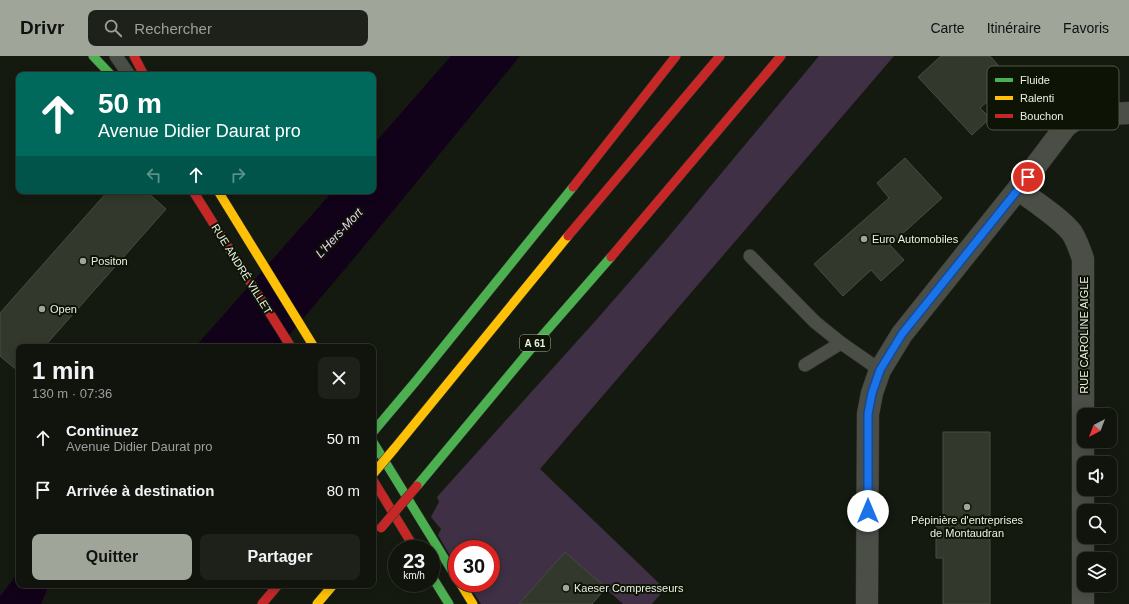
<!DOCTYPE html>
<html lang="fr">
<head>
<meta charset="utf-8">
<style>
	:root { --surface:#10140c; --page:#1e211a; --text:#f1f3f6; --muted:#9c9e9d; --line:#30332d; --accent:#a0a59a }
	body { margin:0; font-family:Arial,sans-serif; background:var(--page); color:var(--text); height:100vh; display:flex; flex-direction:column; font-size:15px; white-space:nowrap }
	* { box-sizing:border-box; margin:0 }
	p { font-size:13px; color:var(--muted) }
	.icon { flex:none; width:22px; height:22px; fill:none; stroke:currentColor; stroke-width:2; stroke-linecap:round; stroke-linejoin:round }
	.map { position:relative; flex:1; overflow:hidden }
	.drawer { position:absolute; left:16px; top:288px; width:360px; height:244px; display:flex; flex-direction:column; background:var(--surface); border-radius:8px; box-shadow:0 2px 10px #0003,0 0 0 1px var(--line) }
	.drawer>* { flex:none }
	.top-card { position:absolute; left:16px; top:16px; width:360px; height:122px; border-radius:8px; box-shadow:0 2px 10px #0003,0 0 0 1px var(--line); background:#00695c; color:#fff; overflow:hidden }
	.needle { width:26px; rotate:222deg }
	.tools { position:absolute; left:1077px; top:352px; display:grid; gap:8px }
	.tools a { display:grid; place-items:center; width:40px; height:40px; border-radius:8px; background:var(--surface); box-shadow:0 2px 10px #0003,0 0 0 1px var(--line); font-size:20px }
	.speed { position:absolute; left:388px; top:484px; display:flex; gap:8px; font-size:20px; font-weight:700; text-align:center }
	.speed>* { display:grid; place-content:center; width:52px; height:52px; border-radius:50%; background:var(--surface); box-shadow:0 2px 10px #0003,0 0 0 1px var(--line); line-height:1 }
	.speed small { font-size:10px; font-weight:400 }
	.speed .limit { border:6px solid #d22; background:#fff; color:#111 }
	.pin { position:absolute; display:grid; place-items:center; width:34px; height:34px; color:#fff; margin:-17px; border:2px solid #fff; border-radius:50%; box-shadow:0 1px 4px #0007 }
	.me { position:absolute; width:44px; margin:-22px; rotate:0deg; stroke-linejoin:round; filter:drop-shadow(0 0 3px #0008) }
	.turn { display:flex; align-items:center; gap:14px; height:84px; padding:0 16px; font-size:18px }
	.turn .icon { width:52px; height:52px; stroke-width:2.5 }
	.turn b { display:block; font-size:28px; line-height:34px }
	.lanes { display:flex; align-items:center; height:38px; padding:0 16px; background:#0003; justify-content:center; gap:20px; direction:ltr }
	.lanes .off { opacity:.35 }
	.round { display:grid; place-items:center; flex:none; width:42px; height:42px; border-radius:8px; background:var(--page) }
	.overview { display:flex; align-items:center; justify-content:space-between; height:68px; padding:0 16px }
	h1 { font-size:24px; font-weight:700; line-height:30px }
	.action { display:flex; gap:8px; margin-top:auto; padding:8px 16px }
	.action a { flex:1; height:46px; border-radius:8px; background:var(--accent); color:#111; font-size:16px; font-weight:700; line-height:46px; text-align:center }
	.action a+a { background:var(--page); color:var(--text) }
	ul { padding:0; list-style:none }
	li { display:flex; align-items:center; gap:12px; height:52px; padding:0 16px }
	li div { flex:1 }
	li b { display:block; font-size:15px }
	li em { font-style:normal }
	header { display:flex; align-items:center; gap:24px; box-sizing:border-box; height:56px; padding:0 20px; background:var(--accent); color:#111 }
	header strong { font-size:19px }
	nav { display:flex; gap:22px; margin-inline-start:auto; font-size:14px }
	.search { width:280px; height:36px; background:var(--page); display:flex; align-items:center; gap:10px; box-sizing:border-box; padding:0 14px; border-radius:8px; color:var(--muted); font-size:15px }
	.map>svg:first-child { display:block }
</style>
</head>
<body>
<header>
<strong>Drivr</strong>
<div class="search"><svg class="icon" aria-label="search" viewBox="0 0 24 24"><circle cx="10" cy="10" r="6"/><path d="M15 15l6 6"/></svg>Rechercher</div>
<nav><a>Carte</a><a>Itinéraire</a><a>Favoris</a></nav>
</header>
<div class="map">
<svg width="1129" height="548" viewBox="0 0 1129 548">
	<rect width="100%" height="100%" fill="#151a10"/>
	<!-- green -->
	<path fill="#3f3045" d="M 819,0 L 894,0 L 540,413 L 665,533 L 652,548 L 623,548 L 565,496 L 519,548 L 481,548 L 467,527 L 491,527 L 491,493 L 457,493 L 457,512 L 438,479 L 441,473 L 431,461 L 439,446 L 437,441 L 598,262 L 665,185 Z"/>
	<!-- water -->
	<g fill="#120219">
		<path d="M 451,0 L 520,0 L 356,200 L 279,291 L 195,291 L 333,135 L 373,135 L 373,89 Z"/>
		<path d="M 19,500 L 19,529 L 49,529 L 41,548 L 0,548 L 0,540 L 15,521 Z"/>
	</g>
	<!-- building -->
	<g fill="#33382c" stroke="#484c44">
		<path d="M 941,0 L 990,0 L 1007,19 L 995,30 L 995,39 L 980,52 L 990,62 L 972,79 L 918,21 Z"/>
		<path d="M 905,102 L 942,142 L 890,189 L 904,204 L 881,225 L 871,214 L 843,240 L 814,208 L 889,142 L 877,127 Z"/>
		<path d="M 108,135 L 146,135 L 166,153 L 44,291 L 19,291 L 19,316 L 0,300 L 0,257 Z"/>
		<path d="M 943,376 L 990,376 L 990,548 L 943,548 L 943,502 L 936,502 L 936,470 L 943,470 Z"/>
		<path d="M 565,496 L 606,532 L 592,548 L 519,548 Z"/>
	</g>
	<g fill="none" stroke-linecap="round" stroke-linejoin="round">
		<!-- lane casing -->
		<g stroke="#30322c" stroke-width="14">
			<g id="lane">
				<path d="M 116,0 L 129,19"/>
				<path d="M 750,200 L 815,266 L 841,287 L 880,314"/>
				<path d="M 805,309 L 841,287"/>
			</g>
		</g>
		<!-- street casing -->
		<g stroke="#30322c" stroke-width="23">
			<g id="street">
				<path d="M 1018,133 C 1032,144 1062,163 1072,177 C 1077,185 1080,194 1083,203 L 1083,548"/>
				<path d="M 867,548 L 868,358 L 872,337 L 880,314 L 902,278 L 1018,133 L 1066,70 L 1082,59 L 1129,57"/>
			</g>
		</g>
		<!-- fast casing -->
		<g stroke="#30322c" stroke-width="10">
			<g id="fast">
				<path d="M 93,0 L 111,19"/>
				<path d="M 373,376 L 416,325 L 573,131"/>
				<path d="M 373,386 L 457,523"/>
				<path d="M 417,430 L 535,288 L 611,201"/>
				<path d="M 431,519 L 449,548"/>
			</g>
		</g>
		<!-- slow casing -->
		<g stroke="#30322c" stroke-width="10">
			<g id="slow">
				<path d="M 218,135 L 314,291"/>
				<path d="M 394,393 L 568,180"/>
				<path d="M 460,527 L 473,548"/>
				<path d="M 317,548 L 333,529"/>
			</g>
		</g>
		<!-- jam casing -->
		<g stroke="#30322c" stroke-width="10">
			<g id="jam">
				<path d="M 134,0 L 144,19"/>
				<path d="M 573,131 L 676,0"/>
				<path d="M 193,135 L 291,291"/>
				<path d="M 568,180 L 720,0"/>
				<path d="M 611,201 L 781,0"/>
				<path d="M 373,424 L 415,493"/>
				<path d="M 262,548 L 278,529"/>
			</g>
		</g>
		<!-- lane -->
		<use href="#lane" stroke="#4b4e47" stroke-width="13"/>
		<!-- street -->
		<use href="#street" stroke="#4b4e47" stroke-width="22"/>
		<!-- fast -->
		<use href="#fast" stroke="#4caf50" stroke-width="9"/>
		<!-- slow -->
		<use href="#slow" stroke="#ffc107" stroke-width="9"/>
		<!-- jam -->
		<use href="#jam" stroke="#c62828" stroke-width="9"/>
		<!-- slow-bridge casing -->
		<g stroke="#30322c" stroke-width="10" stroke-linecap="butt">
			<path id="slow-bridge" d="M 373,418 L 394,393"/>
		</g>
		<!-- jam-bridge casing -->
		<g stroke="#30322c" stroke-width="10" stroke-linecap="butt">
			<path id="jam-bridge" d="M 381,472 L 417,430"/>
		</g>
		<!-- slow-bridge -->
		<use href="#slow-bridge" stroke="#ffc107" stroke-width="9"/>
		<!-- jam-bridge -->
		<use href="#jam-bridge" stroke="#c62828" stroke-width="9"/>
	</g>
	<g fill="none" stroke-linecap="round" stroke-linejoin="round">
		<!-- route casing -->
		<g stroke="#114b97" stroke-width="10">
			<path id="route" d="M 868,455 L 868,358 L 872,337 L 880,314 L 902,278 L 1028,121"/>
		</g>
		<!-- route -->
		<use href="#route" stroke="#1a73e8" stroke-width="7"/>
	</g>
	<!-- markers -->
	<g fill="#a0a59a" stroke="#0d1405" stroke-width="1.5">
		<circle cx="864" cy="183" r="4"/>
		<circle cx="83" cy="205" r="4"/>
		<circle cx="42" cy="253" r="4"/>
		<circle cx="967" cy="451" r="4"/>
		<circle cx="566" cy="532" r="4"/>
	</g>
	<g text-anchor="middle" stroke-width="4" stroke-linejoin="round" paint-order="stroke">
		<!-- shield labels -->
		<rect fill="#0d1405" stroke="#a8aea2" stroke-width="1" x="520" y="279" width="30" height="16" rx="3"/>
		<g font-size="10" font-weight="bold" fill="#ebf0e5">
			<text x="535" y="291">A 61</text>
		</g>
		<!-- poi labels -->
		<g font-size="11" fill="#ebf0e5" stroke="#0d1405" text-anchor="start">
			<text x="872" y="187">Euro Automobiles</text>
			<text x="91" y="209">Positon</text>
			<text x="50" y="257">Open</text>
			<text x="967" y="468" text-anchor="middle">Pépinière d'entreprises<tspan x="967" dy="13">de Montaudran</tspan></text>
			<text x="574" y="536">Kaeser Compresseurs</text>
		</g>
		<!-- street labels -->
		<g font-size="11" fill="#ebf0e5" stroke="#0d1405">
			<text transform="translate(242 213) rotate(58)" y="4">RUE ANDRÉ VILLET</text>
			<text transform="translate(1084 279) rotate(-90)" y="4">RUE CAROLINE AIGLE</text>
		</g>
		<!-- water labels -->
		<g font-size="12" font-style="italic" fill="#edd1f9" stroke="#0d1405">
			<text transform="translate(339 177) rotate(-47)" y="4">L'Hers-Mort</text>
		</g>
	</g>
	<!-- legend -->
	<rect x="987" y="10" width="132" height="64" rx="6" fill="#0d1405" stroke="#505648" stroke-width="1"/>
	<rect x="995" y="22" width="18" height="4" fill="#4caf50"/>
	<rect x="995" y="40" width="18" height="4" fill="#ffc107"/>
	<rect x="995" y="58" width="18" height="4" fill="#c62828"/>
	<g font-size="11" fill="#ebf0e5">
		<text x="1020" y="28">Fluide</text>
		<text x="1020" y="46">Ralenti</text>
		<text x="1020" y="64">Bouchon</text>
	</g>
</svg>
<div class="tools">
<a><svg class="needle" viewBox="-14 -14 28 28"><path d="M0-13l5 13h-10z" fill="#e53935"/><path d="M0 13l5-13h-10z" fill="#9c9e9d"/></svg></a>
<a><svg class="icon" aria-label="sound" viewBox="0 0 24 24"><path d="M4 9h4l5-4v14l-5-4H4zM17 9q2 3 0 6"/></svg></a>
<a><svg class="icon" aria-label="search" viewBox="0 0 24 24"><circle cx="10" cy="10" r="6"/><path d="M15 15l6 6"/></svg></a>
<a><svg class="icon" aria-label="layers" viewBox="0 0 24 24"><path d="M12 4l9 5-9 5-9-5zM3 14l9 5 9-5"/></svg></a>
</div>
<div class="speed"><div>23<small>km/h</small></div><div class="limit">30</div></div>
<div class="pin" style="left:1028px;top:121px;background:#d93025"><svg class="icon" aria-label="arrive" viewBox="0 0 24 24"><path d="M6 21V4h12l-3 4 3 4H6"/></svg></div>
<svg class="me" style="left:868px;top:455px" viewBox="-20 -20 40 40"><circle r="19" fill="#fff"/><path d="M0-13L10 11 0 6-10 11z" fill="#1a73e8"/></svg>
<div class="top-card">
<div class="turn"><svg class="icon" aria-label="ahead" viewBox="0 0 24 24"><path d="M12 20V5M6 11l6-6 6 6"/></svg><div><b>50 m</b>Avenue Didier Daurat pro</div></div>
<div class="lanes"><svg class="icon off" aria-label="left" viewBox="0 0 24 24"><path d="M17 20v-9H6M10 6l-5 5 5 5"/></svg><svg class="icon" aria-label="ahead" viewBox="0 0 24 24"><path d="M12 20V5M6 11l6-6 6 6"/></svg><svg class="icon off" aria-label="right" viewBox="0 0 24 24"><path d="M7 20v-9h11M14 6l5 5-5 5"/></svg></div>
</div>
<section class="drawer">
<div class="overview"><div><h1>1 min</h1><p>130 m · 07:36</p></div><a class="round"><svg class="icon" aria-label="close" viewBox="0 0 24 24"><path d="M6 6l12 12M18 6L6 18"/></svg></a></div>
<ul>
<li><svg class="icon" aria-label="ahead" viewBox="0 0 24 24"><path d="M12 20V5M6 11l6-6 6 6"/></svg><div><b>Continuez</b><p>Avenue Didier Daurat pro</p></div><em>50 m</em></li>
<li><svg class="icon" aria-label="arrive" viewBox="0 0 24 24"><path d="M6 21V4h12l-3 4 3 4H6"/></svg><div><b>Arrivée à destination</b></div><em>80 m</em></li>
</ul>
<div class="action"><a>Quitter</a><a>Partager</a></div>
</section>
</div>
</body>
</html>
